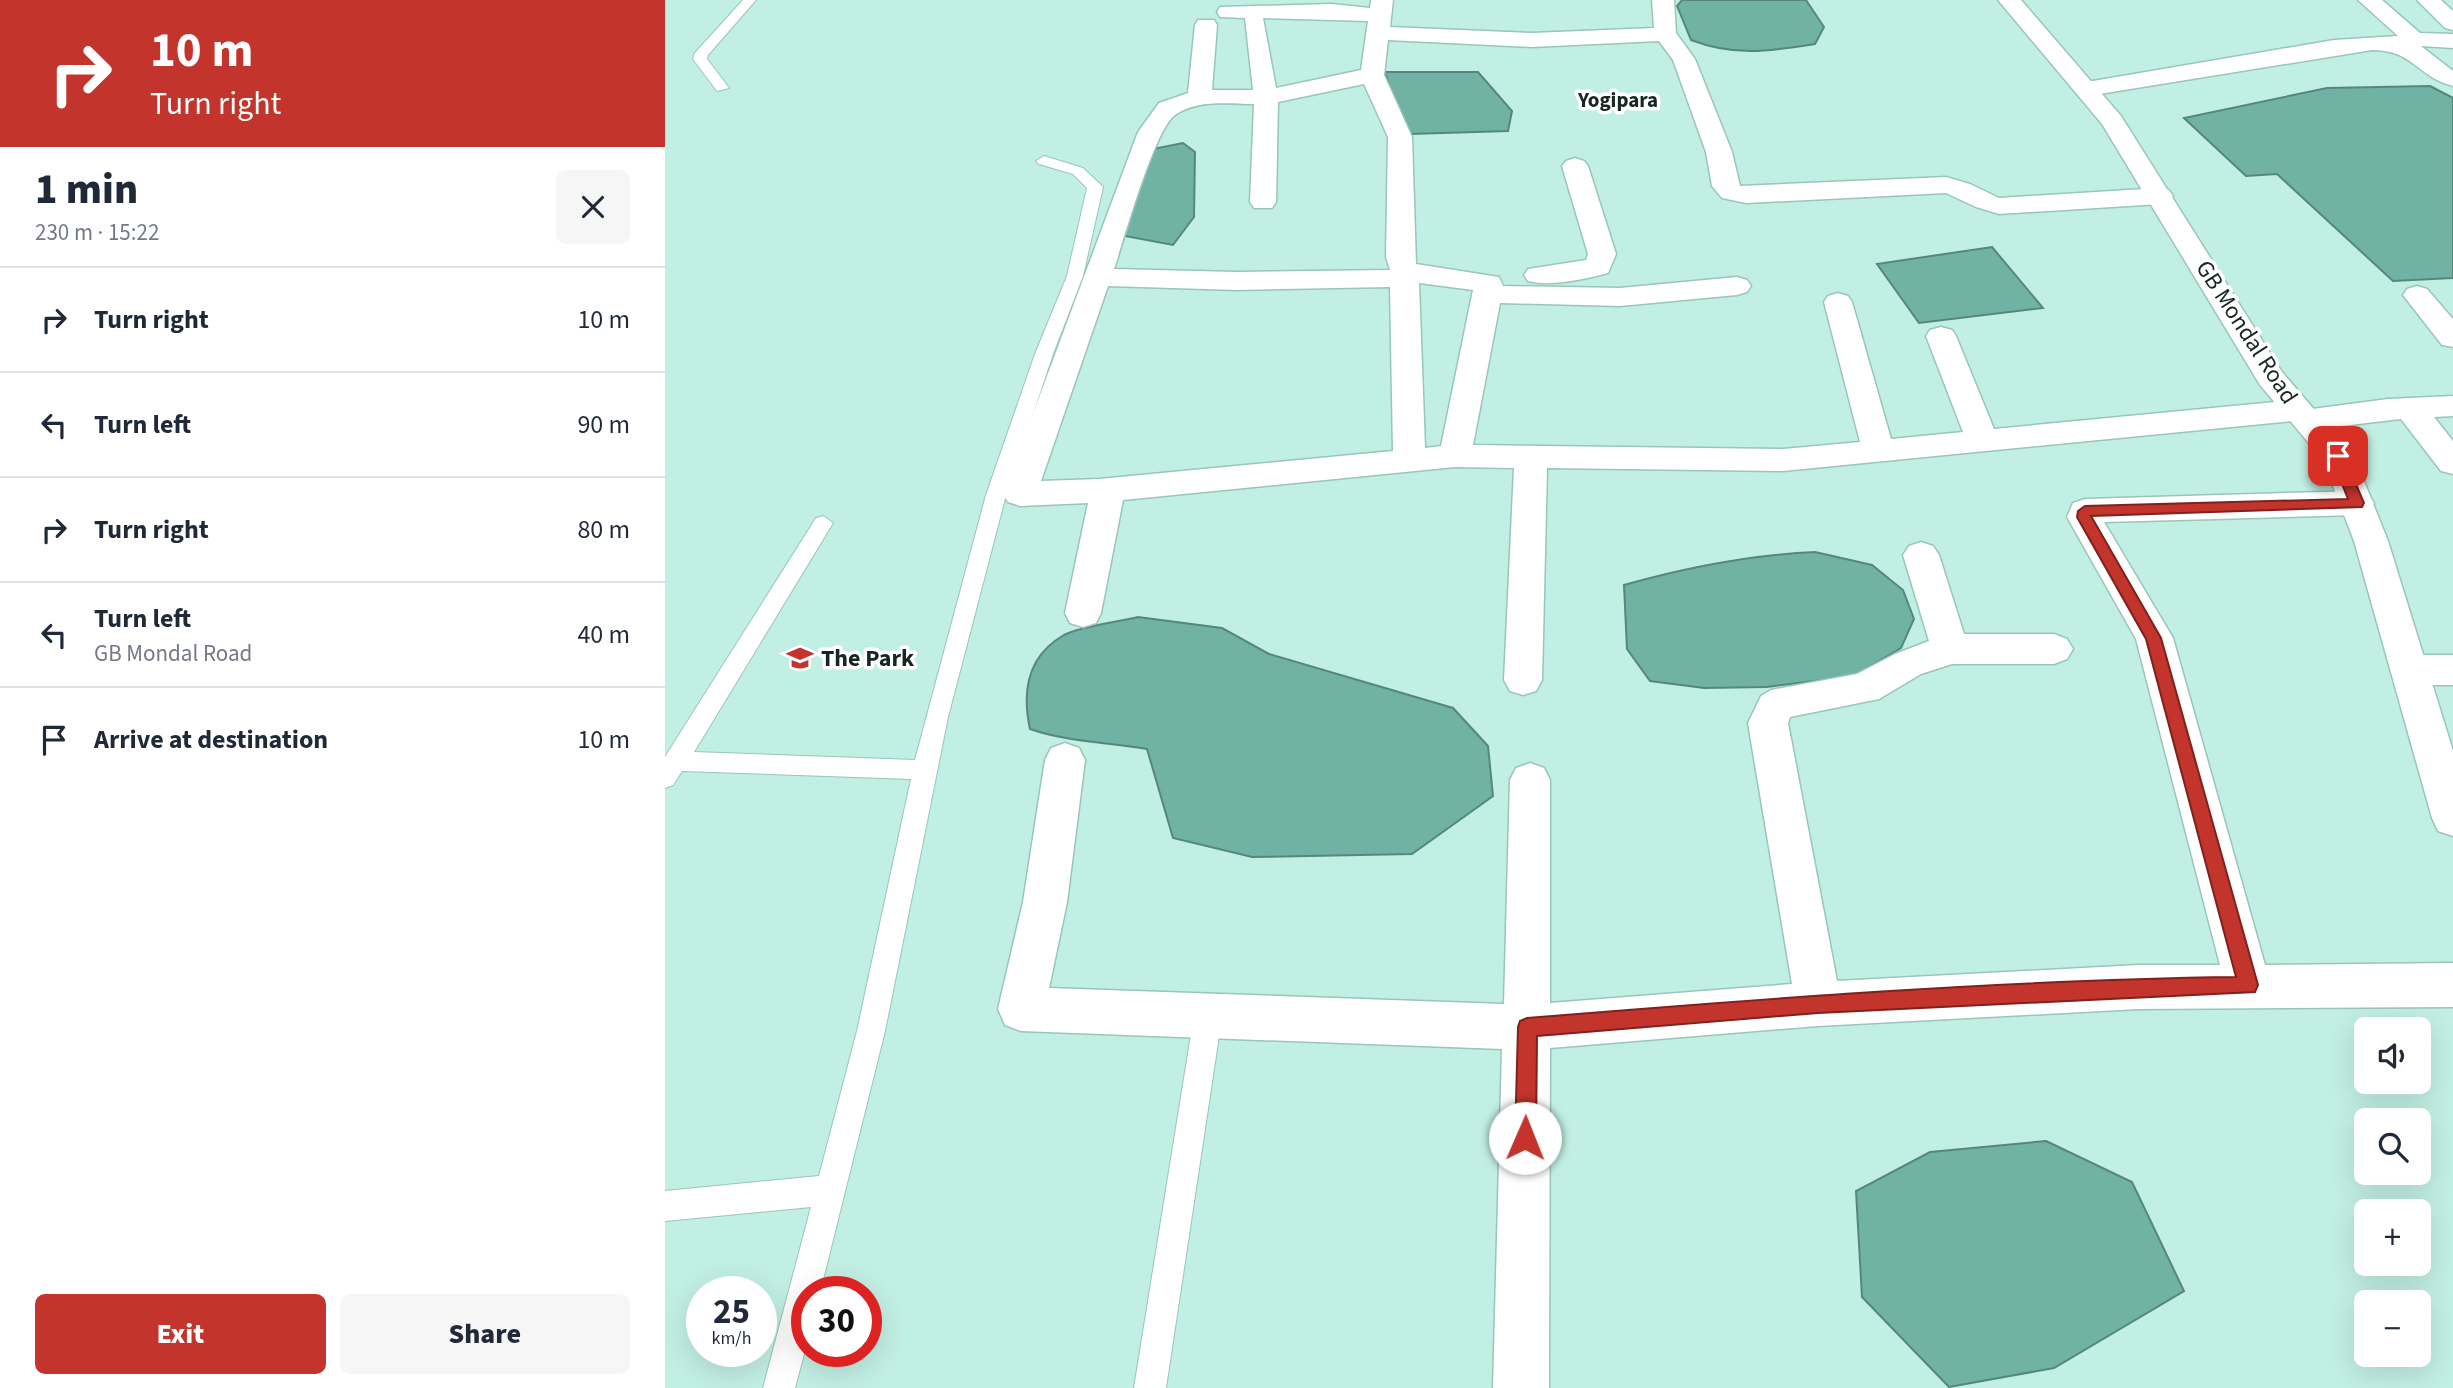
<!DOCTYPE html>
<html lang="en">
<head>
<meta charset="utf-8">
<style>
	:root { --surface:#fff; --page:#f6f6f7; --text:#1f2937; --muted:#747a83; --line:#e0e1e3; --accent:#c2342c }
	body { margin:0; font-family:"Source Sans 3",sans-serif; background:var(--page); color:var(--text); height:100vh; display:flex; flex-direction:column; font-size:26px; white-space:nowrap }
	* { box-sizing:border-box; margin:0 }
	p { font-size:23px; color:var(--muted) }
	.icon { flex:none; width:38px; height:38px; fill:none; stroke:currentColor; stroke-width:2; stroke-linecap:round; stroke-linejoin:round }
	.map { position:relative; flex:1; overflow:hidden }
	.panel { display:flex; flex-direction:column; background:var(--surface); width:665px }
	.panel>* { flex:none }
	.top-card { background:#c2342c; color:#fff; overflow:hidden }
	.controls { position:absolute; left:1689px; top:1017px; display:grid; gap:14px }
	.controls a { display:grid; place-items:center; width:77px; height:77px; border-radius:10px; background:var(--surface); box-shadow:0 7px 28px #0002; font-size:35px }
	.speed { position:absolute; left:21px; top:1276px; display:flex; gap:14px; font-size:35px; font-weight:700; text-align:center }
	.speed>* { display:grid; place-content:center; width:91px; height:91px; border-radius:50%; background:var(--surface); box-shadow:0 7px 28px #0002; line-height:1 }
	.speed small { font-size:18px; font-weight:400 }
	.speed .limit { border:10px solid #d22; background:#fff; color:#111 }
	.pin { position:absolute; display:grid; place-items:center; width:60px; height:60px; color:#fff; margin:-30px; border-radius:14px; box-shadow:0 4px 10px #0006 }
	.me { position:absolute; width:77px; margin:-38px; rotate:1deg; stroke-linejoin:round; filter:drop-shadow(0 0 5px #0008) }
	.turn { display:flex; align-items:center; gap:24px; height:147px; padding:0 35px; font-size:32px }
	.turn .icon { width:91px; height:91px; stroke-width:2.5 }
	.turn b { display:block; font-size:49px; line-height:60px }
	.round { display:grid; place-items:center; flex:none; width:74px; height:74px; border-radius:10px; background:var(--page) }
	.summary { display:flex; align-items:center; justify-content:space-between; height:119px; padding:0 35px }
	h1 { font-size:42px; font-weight:800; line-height:52px }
	.cta { display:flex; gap:14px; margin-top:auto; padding:14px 35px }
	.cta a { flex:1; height:80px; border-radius:10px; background:var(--accent); color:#fff; font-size:28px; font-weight:800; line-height:80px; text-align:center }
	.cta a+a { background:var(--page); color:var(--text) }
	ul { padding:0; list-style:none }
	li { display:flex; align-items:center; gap:21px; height:105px; padding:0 35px; border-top:2px solid var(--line) }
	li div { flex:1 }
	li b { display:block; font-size:26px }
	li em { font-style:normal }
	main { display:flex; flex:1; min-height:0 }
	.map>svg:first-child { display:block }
</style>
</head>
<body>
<main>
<section class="panel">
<div class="top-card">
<div class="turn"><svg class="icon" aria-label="right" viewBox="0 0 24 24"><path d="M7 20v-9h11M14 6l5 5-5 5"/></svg><div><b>10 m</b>Turn right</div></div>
</div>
<div class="summary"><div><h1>1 min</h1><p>230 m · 15:22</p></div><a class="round"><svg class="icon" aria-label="close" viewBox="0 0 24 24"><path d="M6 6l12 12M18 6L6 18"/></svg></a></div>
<ul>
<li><svg class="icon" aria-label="right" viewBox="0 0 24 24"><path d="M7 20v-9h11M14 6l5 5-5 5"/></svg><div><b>Turn right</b></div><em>10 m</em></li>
<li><svg class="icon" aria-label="left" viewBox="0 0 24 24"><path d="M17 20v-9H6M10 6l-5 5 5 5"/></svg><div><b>Turn left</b></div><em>90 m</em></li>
<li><svg class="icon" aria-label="right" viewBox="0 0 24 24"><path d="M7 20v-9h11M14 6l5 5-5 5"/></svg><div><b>Turn right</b></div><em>80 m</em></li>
<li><svg class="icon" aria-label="left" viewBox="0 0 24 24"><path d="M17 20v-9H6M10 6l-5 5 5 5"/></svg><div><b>Turn left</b><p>GB Mondal Road</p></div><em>40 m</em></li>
<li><svg class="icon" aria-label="arrive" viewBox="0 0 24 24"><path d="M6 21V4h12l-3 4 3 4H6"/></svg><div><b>Arrive at destination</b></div><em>10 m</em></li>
</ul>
<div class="cta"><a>Exit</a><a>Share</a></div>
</section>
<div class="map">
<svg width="1788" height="1388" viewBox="0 0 1788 1388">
	<rect width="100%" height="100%" fill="#c2efe4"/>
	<!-- water -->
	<g fill="#70b2a3" stroke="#55887d" stroke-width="2">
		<path d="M 1017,0 L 1141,0 L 1159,27 L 1150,44 C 1105,51 1070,57 1026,40 L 1012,6 Z"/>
		<path d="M 720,72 L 813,72 L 847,111 L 843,131 L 745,134 L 727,94 Z"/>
		<path d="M 1765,86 L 1788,98 L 1788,278 L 1728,281 L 1612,174 L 1581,176 L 1519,118 L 1662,88 Z"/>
		<path d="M 518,143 L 530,152 L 529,217 L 508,245 L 444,233 L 472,152 Z"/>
		<path d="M 1327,247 L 1378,308 L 1254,323 L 1212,264 Z"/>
		<path d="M 1150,552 L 1207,565 L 1238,590 L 1249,619 L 1236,648 L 1189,676 L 1102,687 L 1039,688 L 985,681 L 962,649 L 959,585 C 1023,567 1085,555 1150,552 Z"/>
		<path d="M 473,617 L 557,628 L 604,654 L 788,708 L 823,746 L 828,796 L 747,854 L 587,857 L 508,838 L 482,749 C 442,742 402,742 365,729 C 357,692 362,656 399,635 C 416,626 453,622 473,617 Z"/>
		<path d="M 1381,1141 L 1467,1182 L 1519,1291 L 1389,1368 L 1284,1387 L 1197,1297 L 1191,1191 L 1265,1152 Z"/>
	</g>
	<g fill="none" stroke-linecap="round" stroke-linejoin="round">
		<!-- lane casing -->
		<g stroke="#99c5ba" stroke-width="2">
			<g id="lane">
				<path d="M 78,0 L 91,0 L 43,55 L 42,59 L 64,88 L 52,91 L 28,59 L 29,54 Z"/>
				<path d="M 379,156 L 418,168 L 438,187 L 418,276 L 388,354 L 341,495 L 283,717 L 220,1031 L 155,1292 L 142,1292 L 142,1343 L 130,1388 L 98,1388 L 146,1207 L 0,1221 L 0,1191 L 154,1176 L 192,1031 L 246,779 L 17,771 L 8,785 L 0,788 L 0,757 L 151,518 L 158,516 L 168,523 L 29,752 L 250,760 L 321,495 L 370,354 L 402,276 L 422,188 L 408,174 L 374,164 L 371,161 Z"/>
				<path d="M 543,1003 L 553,1007 L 557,1016 L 501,1388 L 469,1388 L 529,1016 L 533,1007 Z"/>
			</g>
		</g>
		<!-- street casing -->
		<g stroke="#99c5ba" stroke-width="3">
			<g id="street">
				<path d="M 706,0 L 728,0 L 725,27 L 867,33 L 989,28 L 987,0 L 1009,0 L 1011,33 L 1030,59 L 1067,152 L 1075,186 L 1281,177 L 1305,184 L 1334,198 L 1495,188 L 1504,190 L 1508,196 L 1504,202 L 1495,204 L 1334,214 L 1311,207 L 1281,193 L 1081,203 L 1057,198 L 1047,186 L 1041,152 L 1008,60 L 994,41 L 867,47 L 723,40 L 719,75 L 747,137 L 751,264 L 834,277 L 838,286 L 955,288 L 1072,277 L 1082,280 L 1086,286 L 1082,292 L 1072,295 L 955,306 L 835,303 L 808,445 L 1118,449 L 1195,442 L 1159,302 L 1163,296 L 1173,293 L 1183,296 L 1187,302 L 1226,439 L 1298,432 L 1261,336 L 1265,330 L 1276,327 L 1287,330 L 1291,336 L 1329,429 L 1632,400 L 1643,403 L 1647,409 L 1723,399 L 1788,396 L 1788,416 L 1769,417 L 1788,441 L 1788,474 L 1776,471 L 1736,419 L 1642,430 L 1631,427 L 1627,421 L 1118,471 L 882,468 L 877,680 L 871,691 L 858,695 L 845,691 L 839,680 L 849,468 L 790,467 L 458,500 L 436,613 L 431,623 L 418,627 L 405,623 L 400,613 L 423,503 L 355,506 L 343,502 L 338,494 L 473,132 L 494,103 L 523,93 L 530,25 L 533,20 L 549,20 L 552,25 L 547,90 L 588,90 L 580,18 L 555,17 L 552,12 L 555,7 L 667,4 L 705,8 ZM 598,18 L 703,21 L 696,70 L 611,88 ZM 699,84 L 723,137 L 721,257 L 725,270 L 572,272 L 449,269 C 459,240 489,130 510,115 C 532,99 564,104 589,104 L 585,202 L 589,208 L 607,208 L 611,202 L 613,102 ZM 754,283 L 808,290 L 776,446 L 760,448 ZM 443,286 L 572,290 L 725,287 L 728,451 L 434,479 L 376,481 Z"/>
				<path d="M 1693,0 L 1717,0 L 1755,33 L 1788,34 L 1788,48 L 1756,46 L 1788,71 L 1788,86 C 1752,77 1749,50 1707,50 L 1422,96 L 1414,94 L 1410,89 L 1414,84 L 1422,82 L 1669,40 L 1733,36 Z"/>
				<path d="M 1752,0 L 1776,0 L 1788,11 L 1788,30 L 1780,28 Z"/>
				<path d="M 910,158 L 919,161 L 923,166 L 951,254 L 943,273 C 920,279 886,287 863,281 L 859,275 L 863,269 L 921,260 L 923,254 L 897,166 L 901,161 Z"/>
				<path d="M 1752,286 L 1762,289 L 1788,319 L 1788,347 L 1777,345 L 1738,295 L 1742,289 Z"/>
				<path d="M 1692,491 L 1704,495 L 1709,503 L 1704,511 L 1692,515 L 1439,522 L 1508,638 L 1600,965 L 1788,963 L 1788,1007 L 1473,1009 L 1153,1026 L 885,1048 L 884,1388 L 828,1388 L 837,1049 L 356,1031 L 340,1025 L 333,1009 L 358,902 L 380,760 L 386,748 L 400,743 L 414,748 L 420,760 L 402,902 L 384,988 L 839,1004 L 845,780 L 851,768 L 865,763 L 879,768 L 885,780 L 885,1003 L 1127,984 L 1083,723 L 1096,696 L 1106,690 L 1192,674 L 1230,654 L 1264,641 L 1238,555 L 1244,546 L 1256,542 L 1268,546 L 1274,555 L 1299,634 L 1389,634 L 1402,639 L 1408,649 L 1402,659 L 1389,664 L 1287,664 L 1256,674 L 1214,699 L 1125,717 L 1123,723 L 1172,981 L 1473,965 L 1555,965 L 1471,639 L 1402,517 L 1408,503 L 1420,499 Z"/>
				<path d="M 1746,655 L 1788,655 L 1788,685 L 1746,685 L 1733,681 L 1727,670 L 1733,659 Z"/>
			</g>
		</g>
		<!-- secondary casing -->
		<g stroke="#99c5ba" stroke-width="3">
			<path id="secondary" d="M 1333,0 L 1356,0 L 1456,116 L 1617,372 L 1689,456 L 1723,541 L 1788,751 L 1788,836 L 1773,831 L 1767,818 L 1689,541 L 1658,460 L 1595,385 L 1437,124 Z"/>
		</g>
		<!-- lane -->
		<use href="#lane" fill="#fff" fill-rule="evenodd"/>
		<!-- street -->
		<use href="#street" fill="#fff" fill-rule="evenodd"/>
		<!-- secondary -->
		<use href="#secondary" fill="#fff" fill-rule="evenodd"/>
	</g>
	<!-- route -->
	<path fill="#c2342c" stroke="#7e221d" stroke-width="2" d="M 1673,451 L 1679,456 L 1699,503 L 1697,507 L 1426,516 L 1496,638 L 1593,985 L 1590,992 L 1153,1013 L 872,1036 L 871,1138 L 868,1146 L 860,1149 L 853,1146 L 850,1138 L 853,1027 L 855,1021 L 862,1018 C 1098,999 1335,980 1571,977 L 1481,639 L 1412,517 L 1413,511 L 1420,506 L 1683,499 L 1666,456 Z"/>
	<!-- icons -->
	<defs>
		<g id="university-bare" transform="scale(2.1)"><path d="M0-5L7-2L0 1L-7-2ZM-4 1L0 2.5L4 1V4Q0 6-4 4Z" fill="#c2342c" stroke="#fff" stroke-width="2.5" paint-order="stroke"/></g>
	</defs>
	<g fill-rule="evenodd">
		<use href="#university-bare" x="135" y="658"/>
	</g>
	<g text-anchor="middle" stroke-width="7" stroke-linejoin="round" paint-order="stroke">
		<!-- far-neighbourhood labels -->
		<g font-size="21" font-weight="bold" fill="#162723" stroke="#fff">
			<text x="953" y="107">Yogipara</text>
		</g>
		<!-- street labels -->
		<g font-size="24" fill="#162723" stroke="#fff">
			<text transform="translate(1582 332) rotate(57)" y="8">GB Mondal Road</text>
		</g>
		<!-- poi labels -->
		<g font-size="24" font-weight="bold" fill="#162723" stroke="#fff" text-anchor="start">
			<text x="156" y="666">The Park</text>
		</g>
	</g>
</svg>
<div class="controls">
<a><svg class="icon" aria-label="sound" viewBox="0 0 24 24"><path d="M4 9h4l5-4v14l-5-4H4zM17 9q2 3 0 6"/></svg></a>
<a><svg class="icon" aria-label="search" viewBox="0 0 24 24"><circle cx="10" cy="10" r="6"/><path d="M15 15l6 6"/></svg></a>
<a>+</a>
<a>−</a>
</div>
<div class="speed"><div>25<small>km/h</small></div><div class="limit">30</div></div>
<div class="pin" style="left:1673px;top:456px;background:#d93025"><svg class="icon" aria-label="arrive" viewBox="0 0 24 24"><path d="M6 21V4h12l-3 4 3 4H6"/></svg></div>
<svg class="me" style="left:860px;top:1138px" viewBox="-20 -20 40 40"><circle r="19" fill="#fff"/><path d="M0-13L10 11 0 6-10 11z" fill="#c2342c"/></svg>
</div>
</main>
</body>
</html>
